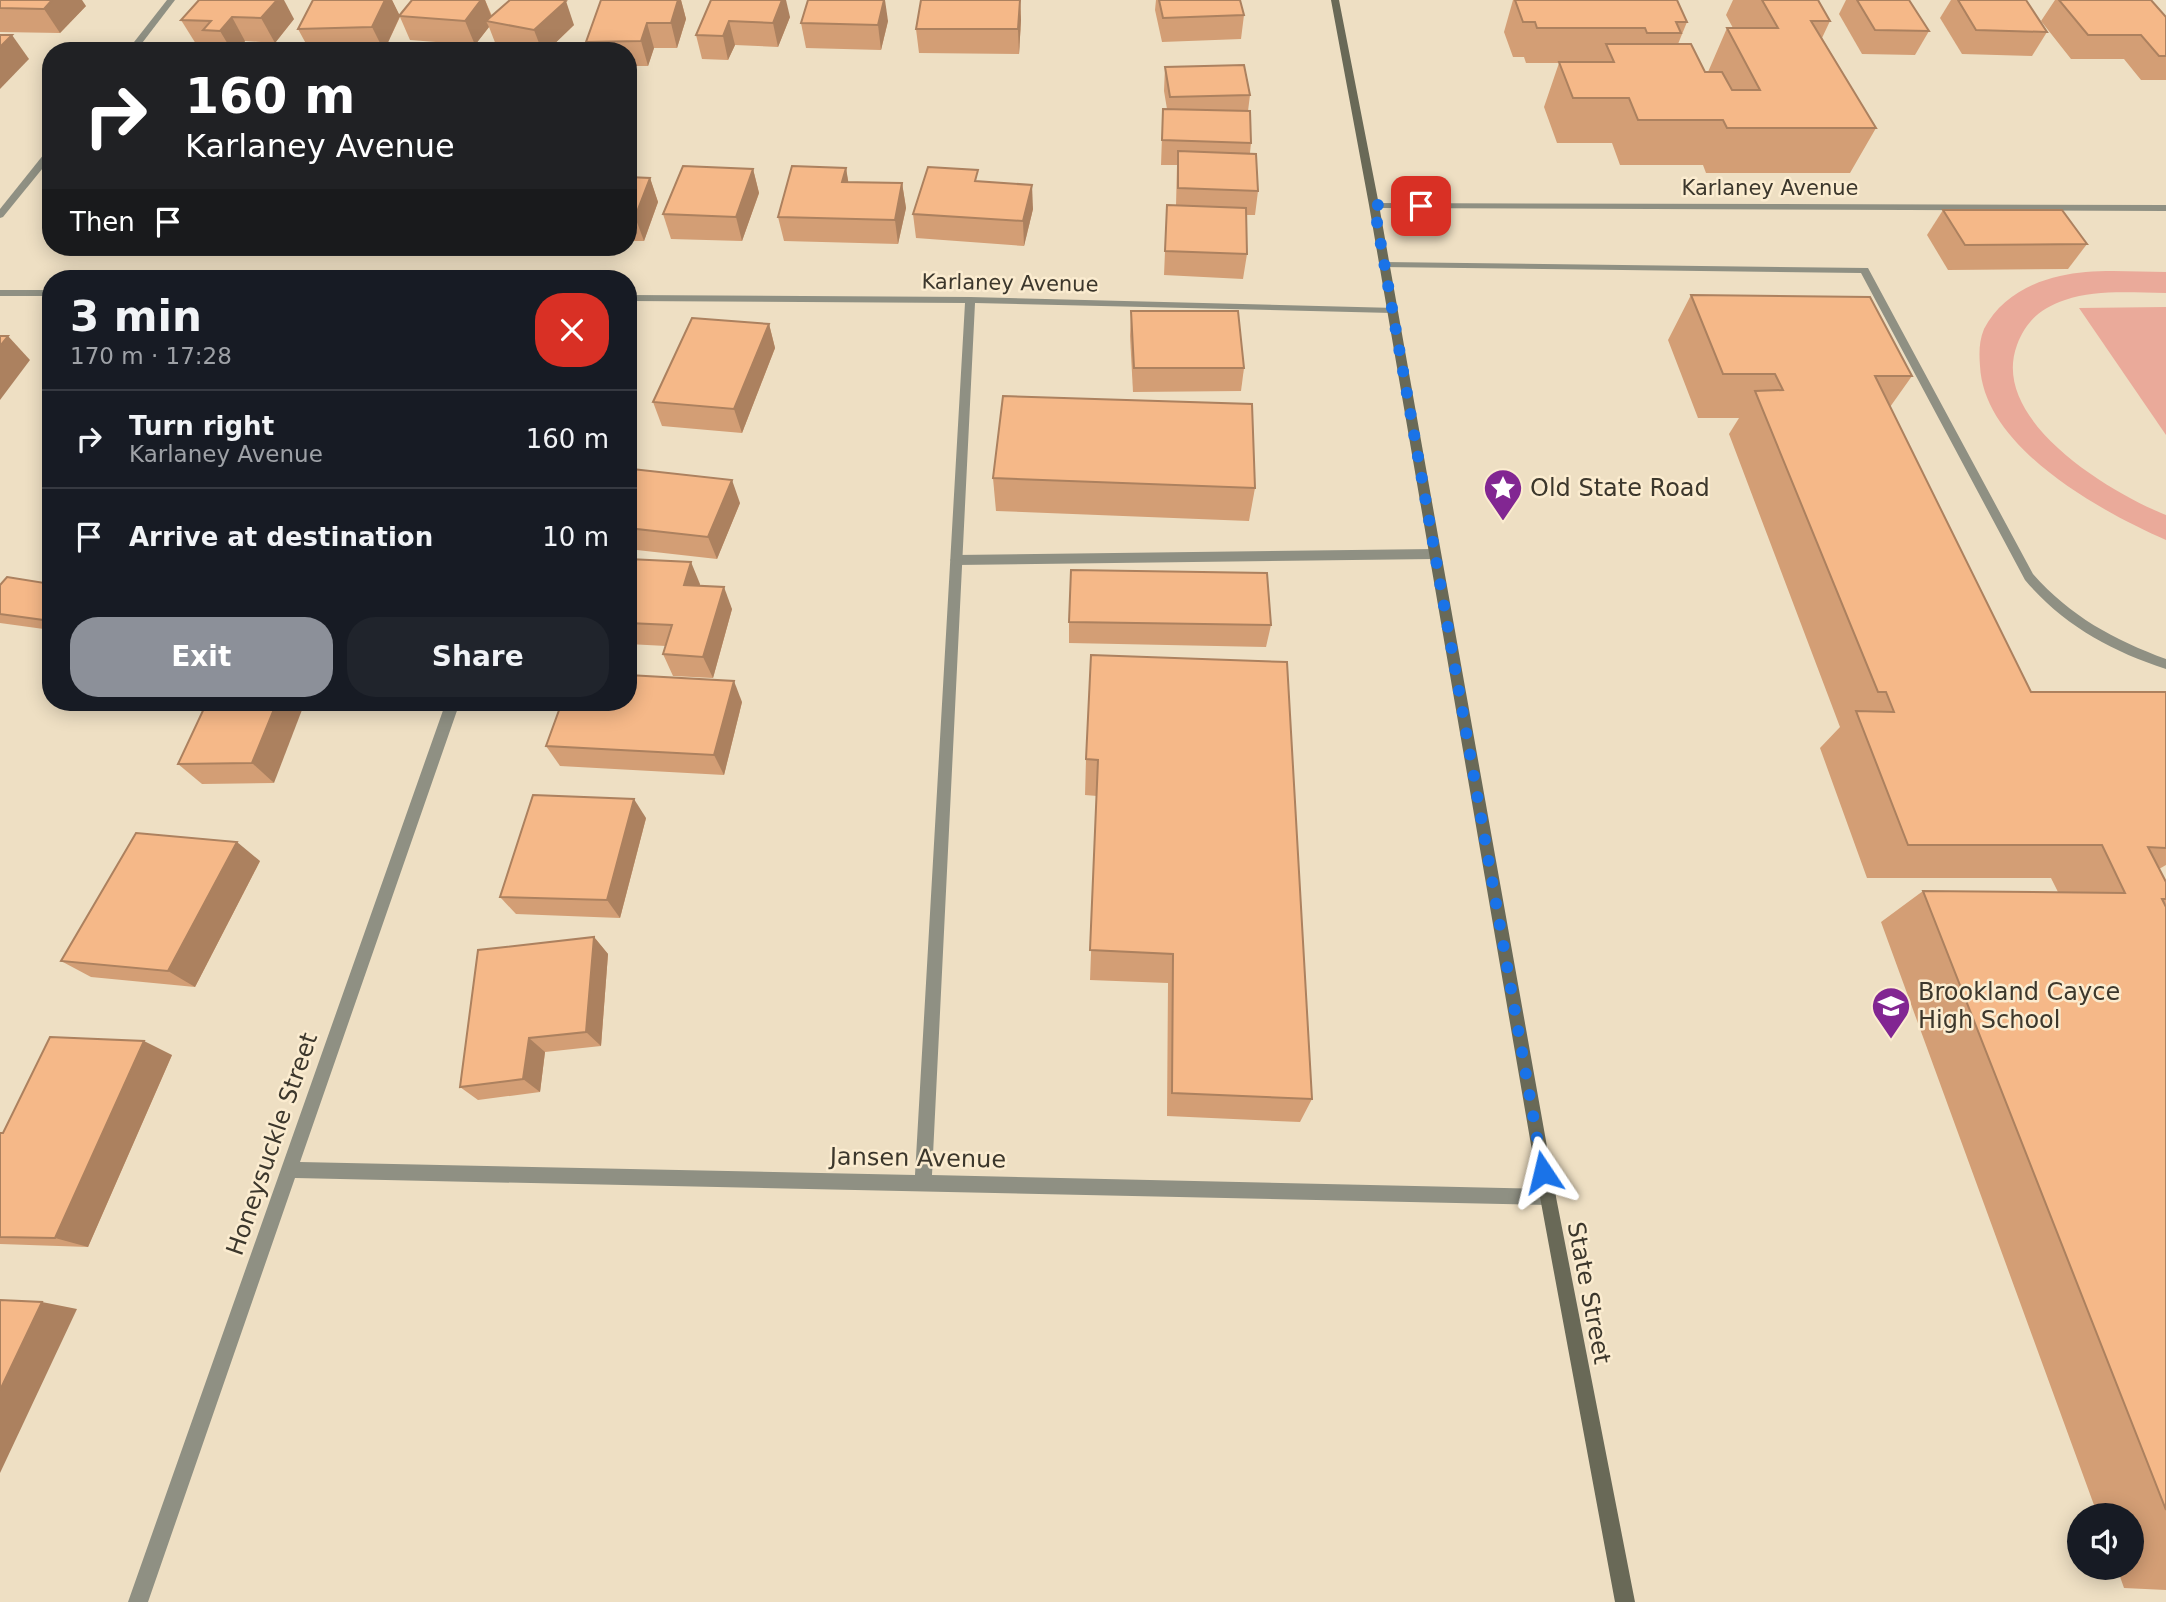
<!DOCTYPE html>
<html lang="en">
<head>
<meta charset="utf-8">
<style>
	:root { --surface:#171b24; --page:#20242c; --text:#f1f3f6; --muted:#9ea1a6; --line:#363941; --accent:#8c9099 }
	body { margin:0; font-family:"DejaVu Sans",sans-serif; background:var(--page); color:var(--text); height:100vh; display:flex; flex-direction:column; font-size:26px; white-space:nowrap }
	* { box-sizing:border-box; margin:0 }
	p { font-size:23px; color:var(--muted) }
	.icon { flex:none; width:38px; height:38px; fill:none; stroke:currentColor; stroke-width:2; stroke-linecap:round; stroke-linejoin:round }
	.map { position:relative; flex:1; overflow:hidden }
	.side { position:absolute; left:42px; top:270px; width:595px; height:441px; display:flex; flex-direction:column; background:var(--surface); border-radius:28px; box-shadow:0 4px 18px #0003 }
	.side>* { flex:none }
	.banner { position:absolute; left:42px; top:42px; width:595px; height:214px; border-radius:28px; box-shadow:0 4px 18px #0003; background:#202124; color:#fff; overflow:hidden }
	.fabs { position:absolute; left:2067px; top:1503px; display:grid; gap:14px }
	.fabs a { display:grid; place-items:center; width:77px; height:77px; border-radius:50%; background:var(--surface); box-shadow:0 4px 18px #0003; font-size:35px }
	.pin { position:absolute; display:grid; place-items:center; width:60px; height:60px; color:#fff; margin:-30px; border-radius:14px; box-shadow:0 4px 10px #0006 }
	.me { position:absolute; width:77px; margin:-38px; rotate:350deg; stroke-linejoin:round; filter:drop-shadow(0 0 5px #0008) }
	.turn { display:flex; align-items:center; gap:24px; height:147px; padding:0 28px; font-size:32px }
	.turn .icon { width:91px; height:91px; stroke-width:2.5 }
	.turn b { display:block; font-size:49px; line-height:60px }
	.then { display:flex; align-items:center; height:66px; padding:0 28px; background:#0003; gap:14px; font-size:26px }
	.round { display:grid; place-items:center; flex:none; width:74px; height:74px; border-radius:28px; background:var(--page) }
	.head { display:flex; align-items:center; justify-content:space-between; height:119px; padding:0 28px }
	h1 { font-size:42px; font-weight:700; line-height:52px }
	.primary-button { display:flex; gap:14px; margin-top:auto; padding:14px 28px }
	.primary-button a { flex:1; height:80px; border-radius:28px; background:var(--accent); color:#fff; font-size:28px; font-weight:700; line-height:80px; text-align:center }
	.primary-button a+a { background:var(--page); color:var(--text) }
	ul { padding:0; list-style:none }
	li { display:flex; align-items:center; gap:21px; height:98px; padding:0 28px; border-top:2px solid var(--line) }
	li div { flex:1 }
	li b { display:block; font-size:26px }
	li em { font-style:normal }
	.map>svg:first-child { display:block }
</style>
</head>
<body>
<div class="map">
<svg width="2166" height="1602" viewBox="0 0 2166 1602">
	<rect width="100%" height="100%" fill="#eedfc3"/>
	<!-- green -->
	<g fill="#eaaa9a">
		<path d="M 2166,272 L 2166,293 C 2133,293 2097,289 2065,300 C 2041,308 2026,321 2017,345 C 1989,420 2109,492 2166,515 L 2166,540 C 2100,511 1984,448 1980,366 C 1979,353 1979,341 1984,329 C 1999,300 2028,283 2060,276 C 2093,268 2132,272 2166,272 Z"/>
		<path d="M 2166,307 L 2166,435 L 2079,308 Z"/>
	</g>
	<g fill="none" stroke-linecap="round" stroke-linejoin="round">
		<!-- service -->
		<g fill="#8f9083" fill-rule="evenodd">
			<path d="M 1384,262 L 1868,268 L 2033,574 C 2070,616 2114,640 2166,659 L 2166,669 C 2111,651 2063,625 2025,580 L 1861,273 L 1380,267 L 1379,265 Z"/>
			<path d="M 1434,549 L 1440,554 L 1434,559 L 956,565 L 950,560 L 956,555 Z"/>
		</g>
		<!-- minor -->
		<g fill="#8f9083" fill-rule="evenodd">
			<path d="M 167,0 L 175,0 L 136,51 L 127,51 Z"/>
			<path d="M 51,148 L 51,158 L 3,217 L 0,218 L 0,209 L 48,149 Z"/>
			<path d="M 1371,203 L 2166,205 L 2166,211 L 1374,208 L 1371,207 Z"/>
			<rect x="0" y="290" width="51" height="6"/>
			<path d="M 628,295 L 970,297 L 1396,308 L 1396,312 L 1392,313 L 975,303 L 932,1175 L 1548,1189 L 1554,1191 L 1556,1197 L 1554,1203 L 1548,1205 L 295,1178 L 148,1602 L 128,1602 L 446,702 L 460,702 L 300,1162 L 915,1175 L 965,303 L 628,301 Z"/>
		</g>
		<!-- secondary -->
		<path fill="#696957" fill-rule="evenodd" d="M 1331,0 L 1339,0 L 1379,205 L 1556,1197 L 1635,1602 L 1615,1602 L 1540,1197 L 1369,205 Z"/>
	</g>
	<!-- wall -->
	<g fill="#d39e75">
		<path d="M 0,0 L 86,6 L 60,33 L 0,32 Z"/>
		<path d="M 199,0 L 294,19 L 275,43 L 245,41 L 238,51 L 215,51 L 211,44 L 196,44 L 181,20 Z"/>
		<path d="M 313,0 L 392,0 L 399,15 L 412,0 L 485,0 L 492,16 L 574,25 L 547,51 L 524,51 L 496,45 L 489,27 L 475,45 L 410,40 L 400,17 L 384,51 L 310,51 L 298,29 Z"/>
		<path d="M 601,0 L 681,0 L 686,19 L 677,48 L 654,48 L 648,66 L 628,66 L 628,51 L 589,51 L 586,42 Z"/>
		<path d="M 711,0 L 790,17 L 778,47 L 735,45 L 728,60 L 702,59 L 696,35 Z"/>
		<path d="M 1020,0 L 1021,20 L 1019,54 L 919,53 L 916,29 Z"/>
		<path d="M 1156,0 L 1240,0 L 1244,15 L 1241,39 L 1162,42 L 1155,10 Z"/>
		<path d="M 1513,0 L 1677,0 L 1687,22 L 1678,44 L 1705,72 L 1708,72 L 1727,28 L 1733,28 L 1726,15 L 1733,0 L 1818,0 L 1830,21 L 1822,38 L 1876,128 L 1850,173 L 1706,173 L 1703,165 L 1620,165 L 1612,143 L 1557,143 L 1544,107 L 1559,63 L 1526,63 L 1524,57 L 1513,57 L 1504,32 Z"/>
		<path d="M 1846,0 L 1909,0 L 1929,31 L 1915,55 L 1862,54 L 1839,14 Z"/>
		<path d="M 1951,0 L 2026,0 L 2047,32 L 2032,56 L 1962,54 L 1940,18 Z"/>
		<path d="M 2055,0 L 2151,0 L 2166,17 L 2166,80 L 2141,80 L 2124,59 L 2071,59 L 2041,21 Z"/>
		<path d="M 888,21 L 881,50 L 806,48 L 801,23 Z"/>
		<path d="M 1165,67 L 1250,95 L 1248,111 L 1251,143 L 1250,153 L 1258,191 L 1255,215 L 1246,215 L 1247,254 L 1243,279 L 1164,275 L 1167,205 L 1176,206 L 1177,165 L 1161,165 L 1163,109 L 1167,109 L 1164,91 Z"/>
		<path d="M 846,168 L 848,182 L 902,183 L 906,208 L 898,244 L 784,241 L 778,217 Z"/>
		<path d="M 753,169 L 759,193 L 742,241 L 671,239 L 663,214 Z"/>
		<path d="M 628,177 L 650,178 L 658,202 L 644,241 L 628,241 Z"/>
		<path d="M 979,181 L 1033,209 L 1024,246 L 916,238 L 913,214 Z"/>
		<path d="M 1943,210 L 2087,244 L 2068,269 L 1948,270 L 1927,235 Z"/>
		<path d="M 418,247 L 445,247 L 442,251 Z"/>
		<path d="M 1691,295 L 1912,376 L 1890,407 L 2031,692 L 2166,692 L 2166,865 L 2159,869 L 2166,882 L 2166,904 L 2165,905 L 2166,907 L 2166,1590 L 2124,1588 L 2117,1568 L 2132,1568 L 2132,1516 L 2098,1516 L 1881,922 L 1923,891 L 2058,892 L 2051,878 L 1867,878 L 1820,748 L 1840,727 L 1729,434 L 1739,418 L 1698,418 L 1668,340 Z"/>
		<path d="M 1131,311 L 1244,368 L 1241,391 L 1133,392 L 1130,336 Z"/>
		<path d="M 769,324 L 775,348 L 742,433 L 662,426 L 653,402 Z"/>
		<path d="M 628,477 L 740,503 L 717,559 L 628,549 Z"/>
		<path d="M 993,478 L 1255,488 L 1249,521 L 996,511 Z"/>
		<path d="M 628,559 L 700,584 L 700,585 L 732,609 L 713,678 L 673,676 L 663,654 L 666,646 L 628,644 Z"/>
		<path d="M 51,584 L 51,630 L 0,623 L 0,585 Z"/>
		<path d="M 1069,622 L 1271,625 L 1266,647 L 1069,643 Z"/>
		<path d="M 1091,655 L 1312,1099 L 1300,1122 L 1167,1116 L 1168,983 L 1090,980 L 1097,796 L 1085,795 L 1086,759 Z"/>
		<path d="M 207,702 L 274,783 L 202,784 L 178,764 Z"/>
		<path d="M 742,702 L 724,775 L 560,766 L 546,746 Z"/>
		<path d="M 646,818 L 620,918 L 516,914 L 500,897 Z"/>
		<path d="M 260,861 L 195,987 L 91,977 L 61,961 Z"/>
		<path d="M 594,937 L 608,954 L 601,1046 L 545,1052 L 540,1092 L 478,1100 L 460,1087 Z"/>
		<path d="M 172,1055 L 88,1247 L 0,1244 L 0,1133 L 3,1133 Z"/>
	</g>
	<!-- shaded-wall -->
	<g fill="#ac815f">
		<path d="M 52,0 L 82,0 L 86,6 L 60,33 L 44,9 Z"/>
		<path d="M 277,0 L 284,0 L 294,19 L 275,43 L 261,18 Z"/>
		<path d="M 385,0 L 392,0 L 400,16 L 384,51 L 372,27 Z"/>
		<path d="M 481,0 L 485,0 L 493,21 L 486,21 L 489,27 L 475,45 L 465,21 Z"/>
		<path d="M 678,0 L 681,0 L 686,19 L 677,48 L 671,23 Z"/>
		<path d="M 782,0 L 786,0 L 790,17 L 778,47 L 773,23 Z"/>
		<path d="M 884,0 L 885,0 L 888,21 L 881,50 L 878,25 Z"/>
		<path d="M 1020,0 L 1021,20 L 1019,54 L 1018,29 Z"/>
		<path d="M 566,1 L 574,25 L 547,51 L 542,51 L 534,30 Z"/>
		<path d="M 232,17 L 245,41 L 238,51 L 232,51 L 220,31 Z"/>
		<path d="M 729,21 L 735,45 L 728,60 L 723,36 Z"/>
		<path d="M 647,23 L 654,48 L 648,66 L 641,41 Z"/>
		<path d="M 12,35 L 29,59 L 0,89 L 0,47 Z"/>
		<path d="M 846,168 L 850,192 L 842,182 Z"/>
		<path d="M 753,169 L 759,193 L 742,241 L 736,217 Z"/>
		<path d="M 650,178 L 658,202 L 644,241 L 635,217 Z"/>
		<path d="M 902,183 L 906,208 L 898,244 L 895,220 Z"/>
		<path d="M 1032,185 L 1033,209 L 1024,246 L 1023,221 Z"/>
		<path d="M 769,324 L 775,348 L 742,433 L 734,409 Z"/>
		<path d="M 8,336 L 30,360 L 0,400 L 0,346 Z"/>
		<path d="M 732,480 L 740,503 L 717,559 L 708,537 Z"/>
		<path d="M 691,562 L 700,584 L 693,607 L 684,585 Z"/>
		<path d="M 724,587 L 732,609 L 713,678 L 703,657 Z"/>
		<path d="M 734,681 L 742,702 L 724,775 L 714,755 Z"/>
		<path d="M 277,702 L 305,702 L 274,783 L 252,763 Z"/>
		<path d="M 634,799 L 646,818 L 620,918 L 607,900 Z"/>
		<path d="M 237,842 L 260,861 L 195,987 L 168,971 Z"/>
		<path d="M 594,937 L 608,954 L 601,1046 L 586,1032 Z"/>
		<path d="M 529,1038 L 545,1052 L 540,1092 L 523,1079 Z"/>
		<path d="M 144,1041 L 172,1055 L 88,1247 L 55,1238 Z"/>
		<path d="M 42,1302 L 77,1309 L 0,1473 L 0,1390 Z"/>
	</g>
	<!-- building -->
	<g fill="#f5b888" stroke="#ac815f" stroke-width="2">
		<path d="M 0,0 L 52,0 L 44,9 L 0,8 Z"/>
		<path d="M 199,0 L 277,0 L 261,18 L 232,17 L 220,31 L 203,30 L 211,21 L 181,20 Z"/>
		<path d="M 313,0 L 385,0 L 372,27 L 298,29 Z"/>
		<path d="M 412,0 L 481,0 L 465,21 L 399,16 Z"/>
		<path d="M 510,0 L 563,0 L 566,1 L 534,30 L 486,21 Z"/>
		<path d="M 601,0 L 678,0 L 671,23 L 647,23 L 641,41 L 586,42 Z"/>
		<path d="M 711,0 L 782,0 L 773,23 L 729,21 L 723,36 L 696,35 Z"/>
		<path d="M 808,0 L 884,0 L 878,25 L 801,23 Z"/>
		<path d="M 921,0 L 1020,0 L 1018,29 L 916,29 Z"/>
		<path d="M 1159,0 L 1240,0 L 1244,15 L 1163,18 Z"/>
		<path d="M 1515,0 L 1677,0 L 1687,22 L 1676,22 L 1681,33 L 1647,33 L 1645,28 L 1537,28 L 1535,22 L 1523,22 Z"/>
		<path d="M 1762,0 L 1818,0 L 1830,21 L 1811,21 L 1876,128 L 1727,128 L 1723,120 L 1638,120 L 1629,98 L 1573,98 L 1559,62 L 1614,62 L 1606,44 L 1691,44 L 1705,72 L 1722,72 L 1732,90 L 1760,90 L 1727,28 L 1778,28 Z"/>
		<path d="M 1857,0 L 1909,0 L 1929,31 L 1875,30 Z"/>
		<path d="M 1958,0 L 2026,0 L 2047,32 L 1976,30 Z"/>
		<path d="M 2059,0 L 2151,0 L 2166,17 L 2166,56 L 2159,56 L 2141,35 L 2088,35 Z"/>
		<path d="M 0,35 L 12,35 L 0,47 Z"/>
		<path d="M 1244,65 L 1250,95 L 1170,97 L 1165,67 Z"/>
		<path d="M 1163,109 L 1250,111 L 1251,143 L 1162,140 Z"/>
		<path d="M 1178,151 L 1256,154 L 1258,191 L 1178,188 Z"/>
		<path d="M 683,166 L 753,169 L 736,217 L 663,214 Z"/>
		<path d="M 792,166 L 846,168 L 842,182 L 902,183 L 895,220 L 778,217 Z"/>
		<path d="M 928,167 L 978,170 L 975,181 L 1032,185 L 1023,221 L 913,214 Z"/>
		<path d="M 628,177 L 650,178 L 635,217 L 628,216 Z"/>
		<path d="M 1167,205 L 1246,208 L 1247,254 L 1165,251 Z"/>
		<path d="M 1943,210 L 2062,210 L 2087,244 L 1965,245 Z"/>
		<path d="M 1691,295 L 1870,297 L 1912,376 L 1875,376 L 2031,692 L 2166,692 L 2166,848 L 2148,847 L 2166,882 L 2166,899 L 2162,899 L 2166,907 L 2166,1510 L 1923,891 L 2125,893 L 2102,845 L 1908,845 L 1856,711 L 1894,712 L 1886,692 L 1878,692 L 1755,391 L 1783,390 L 1775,374 L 1723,374 Z"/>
		<path d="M 1131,311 L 1238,311 L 1244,368 L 1134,368 Z"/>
		<path d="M 692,318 L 769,324 L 734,409 L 653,402 Z"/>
		<path d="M 0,336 L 8,336 L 0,346 Z"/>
		<path d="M 1003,396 L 1252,404 L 1255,488 L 993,478 Z"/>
		<path d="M 632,469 L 732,480 L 708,537 L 628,528 L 628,477 Z"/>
		<path d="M 628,559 L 691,562 L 684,585 L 724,587 L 703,657 L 663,654 L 672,625 L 628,623 Z"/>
		<path d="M 1071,570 L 1267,573 L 1271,625 L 1069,622 Z"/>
		<path d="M 7,577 L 51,584 L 51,621 L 0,614 L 0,585 Z"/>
		<path d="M 1091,655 L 1287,662 L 1312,1099 L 1172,1093 L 1173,954 L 1090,950 L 1098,760 L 1086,759 Z"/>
		<path d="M 628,675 L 734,681 L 714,755 L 546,746 L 562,702 L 628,702 Z"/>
		<path d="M 207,702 L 277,702 L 252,763 L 178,764 Z"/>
		<path d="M 533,795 L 634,799 L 607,900 L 500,897 Z"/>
		<path d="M 136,833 L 237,842 L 168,971 L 61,961 Z"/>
		<path d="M 594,937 L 586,1032 L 529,1038 L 523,1079 L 460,1087 L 478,950 Z"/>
		<path d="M 50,1037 L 144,1041 L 55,1238 L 0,1237 L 0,1133 L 3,1133 Z"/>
		<path d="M 0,1300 L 42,1302 L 0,1390 Z"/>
	</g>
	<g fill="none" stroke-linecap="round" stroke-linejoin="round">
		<!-- route -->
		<path stroke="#1a73e8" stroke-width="12" stroke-dasharray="0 21.6" d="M 1421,206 L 1374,205 L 1543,1172"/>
	</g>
	<!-- icons -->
	<defs>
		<g id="sight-pin" transform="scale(2.0125)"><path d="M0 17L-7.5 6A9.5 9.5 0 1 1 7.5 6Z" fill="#822692" stroke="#fbecd0"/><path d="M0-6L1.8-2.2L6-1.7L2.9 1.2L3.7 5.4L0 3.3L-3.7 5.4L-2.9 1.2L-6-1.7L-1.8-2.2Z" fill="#fff"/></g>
		<g id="school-pin" transform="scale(2.0125)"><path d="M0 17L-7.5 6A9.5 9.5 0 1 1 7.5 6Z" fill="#822692" stroke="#fbecd0"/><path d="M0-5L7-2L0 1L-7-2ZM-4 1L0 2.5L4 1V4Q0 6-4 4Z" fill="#fff"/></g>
	</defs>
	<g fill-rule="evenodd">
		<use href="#sight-pin" x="1503" y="488"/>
		<use href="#school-pin" x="1891" y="1006"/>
	</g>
	<g text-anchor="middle" stroke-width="5" stroke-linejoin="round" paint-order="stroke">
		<!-- far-street labels -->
		<g font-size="21" fill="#3c372c" stroke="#fbecd0">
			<text x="1770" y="195">Karlaney Avenue</text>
			<text transform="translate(1010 283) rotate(1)" y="7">Karlaney Avenue</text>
		</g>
		<!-- poi labels -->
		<g font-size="24" fill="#3c372c" stroke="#fbecd0" text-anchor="start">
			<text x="1530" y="496">Old State Road</text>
			<text x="1918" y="1000">Brookland Cayce<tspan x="1918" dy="28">High School</tspan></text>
		</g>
		<!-- street labels -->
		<g font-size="24" fill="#3c372c" stroke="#fbecd0">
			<text transform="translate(272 1144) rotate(-71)" y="8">Honeysuckle Street</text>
			<text transform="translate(918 1158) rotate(1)" y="8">Jansen Avenue</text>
			<text transform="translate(1589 1293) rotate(79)" y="8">State Street</text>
		</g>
	</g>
</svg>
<div class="fabs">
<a><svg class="icon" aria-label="sound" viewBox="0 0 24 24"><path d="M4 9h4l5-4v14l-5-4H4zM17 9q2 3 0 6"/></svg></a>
</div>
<div class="pin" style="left:1421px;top:206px;background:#d93025"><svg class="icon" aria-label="arrive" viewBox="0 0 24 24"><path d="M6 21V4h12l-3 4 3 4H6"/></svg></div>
<svg class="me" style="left:1543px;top:1172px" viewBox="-20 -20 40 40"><path d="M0-17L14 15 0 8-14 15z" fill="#1a73e8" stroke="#fff" stroke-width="4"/></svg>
<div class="banner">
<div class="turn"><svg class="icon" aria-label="right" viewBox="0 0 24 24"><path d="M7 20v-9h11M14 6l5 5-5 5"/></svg><div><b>160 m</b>Karlaney Avenue</div></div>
<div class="then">Then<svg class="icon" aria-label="arrive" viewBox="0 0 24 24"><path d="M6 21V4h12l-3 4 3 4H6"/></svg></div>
</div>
<section class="side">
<div class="head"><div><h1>3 min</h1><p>170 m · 17:28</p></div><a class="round" style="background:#d93025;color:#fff"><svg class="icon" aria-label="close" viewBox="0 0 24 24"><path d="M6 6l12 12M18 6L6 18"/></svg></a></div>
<ul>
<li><svg class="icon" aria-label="right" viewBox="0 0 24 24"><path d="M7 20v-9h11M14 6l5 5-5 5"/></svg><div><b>Turn right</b><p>Karlaney Avenue</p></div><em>160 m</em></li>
<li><svg class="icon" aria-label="arrive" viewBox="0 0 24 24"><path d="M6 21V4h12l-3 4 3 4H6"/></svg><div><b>Arrive at destination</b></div><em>10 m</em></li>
</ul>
<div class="primary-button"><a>Exit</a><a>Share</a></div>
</section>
</div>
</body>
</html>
